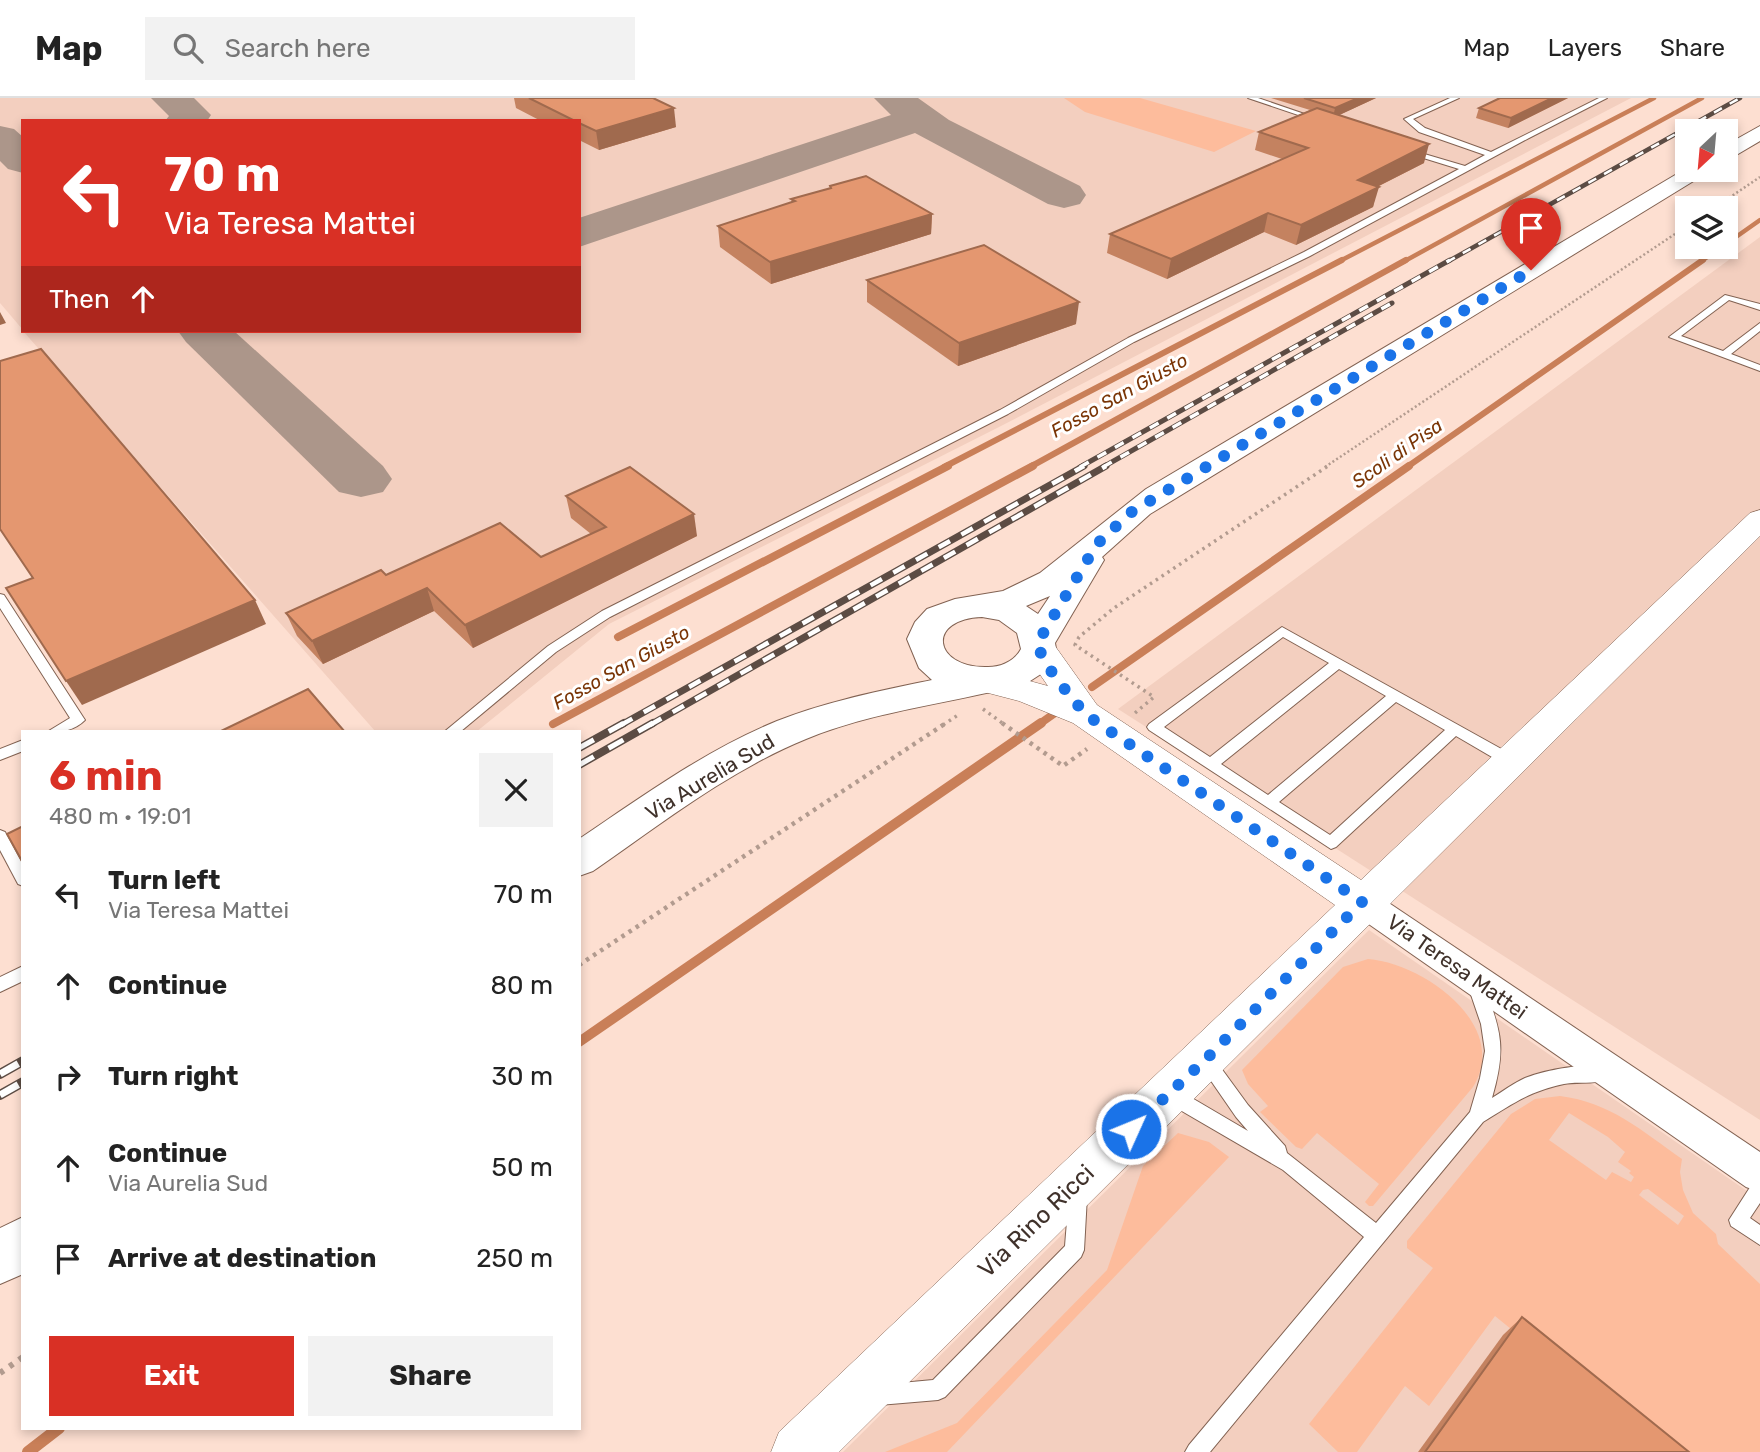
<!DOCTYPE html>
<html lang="en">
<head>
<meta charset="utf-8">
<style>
	:root { --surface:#fff; --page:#f2f2f2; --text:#222; --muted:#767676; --line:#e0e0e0; --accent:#d93025 }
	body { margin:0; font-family:Rubik,sans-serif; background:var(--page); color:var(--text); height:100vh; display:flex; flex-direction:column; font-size:26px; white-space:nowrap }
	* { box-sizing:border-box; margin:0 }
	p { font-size:23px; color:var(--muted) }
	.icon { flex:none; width:38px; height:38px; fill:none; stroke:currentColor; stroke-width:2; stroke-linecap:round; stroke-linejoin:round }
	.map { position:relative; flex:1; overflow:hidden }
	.side { position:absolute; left:21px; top:632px; width:560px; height:700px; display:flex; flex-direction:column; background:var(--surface); border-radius:0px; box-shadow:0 4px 10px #0003 }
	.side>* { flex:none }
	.top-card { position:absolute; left:21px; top:21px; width:560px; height:214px; border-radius:0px; box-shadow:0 4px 10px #0003; background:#d93025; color:#fff; overflow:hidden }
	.needle { width:46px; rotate:206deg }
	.controls { position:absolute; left:1675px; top:21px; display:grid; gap:14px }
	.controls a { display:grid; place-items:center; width:63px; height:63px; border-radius:0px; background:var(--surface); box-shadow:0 4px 10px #0003; font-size:35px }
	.pin { position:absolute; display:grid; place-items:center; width:60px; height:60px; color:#fff; margin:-72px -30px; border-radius:50% 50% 50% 0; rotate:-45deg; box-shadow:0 0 7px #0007 }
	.pin .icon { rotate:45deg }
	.me { position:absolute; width:77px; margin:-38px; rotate:46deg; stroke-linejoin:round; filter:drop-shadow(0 0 5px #0008) }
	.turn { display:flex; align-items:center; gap:24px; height:147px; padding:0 28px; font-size:32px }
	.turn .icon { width:91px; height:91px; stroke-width:2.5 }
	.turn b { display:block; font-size:49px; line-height:60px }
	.then { display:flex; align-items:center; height:66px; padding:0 28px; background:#0003; gap:14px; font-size:26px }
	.round { display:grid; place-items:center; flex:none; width:74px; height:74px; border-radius:0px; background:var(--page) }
	.summary { display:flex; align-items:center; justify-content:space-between; height:119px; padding:0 28px }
	h1 { font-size:42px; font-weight:700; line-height:52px; color:var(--accent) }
	.primary-button { display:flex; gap:14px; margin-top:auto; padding:14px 28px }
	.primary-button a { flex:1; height:80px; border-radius:0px; background:var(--accent); color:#fff; font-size:28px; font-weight:700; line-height:80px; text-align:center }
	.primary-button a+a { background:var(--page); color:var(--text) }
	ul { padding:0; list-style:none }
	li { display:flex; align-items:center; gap:21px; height:91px; padding:0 28px }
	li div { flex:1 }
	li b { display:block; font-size:26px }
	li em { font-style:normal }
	header { display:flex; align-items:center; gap:42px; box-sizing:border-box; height:98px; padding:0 35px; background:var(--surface); border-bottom:2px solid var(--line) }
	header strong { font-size:33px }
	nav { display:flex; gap:38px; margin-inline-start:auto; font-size:24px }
	.search { width:490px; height:63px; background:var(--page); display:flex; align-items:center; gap:18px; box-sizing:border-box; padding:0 24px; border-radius:0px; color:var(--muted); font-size:26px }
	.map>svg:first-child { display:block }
</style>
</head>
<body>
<header>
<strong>Map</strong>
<div class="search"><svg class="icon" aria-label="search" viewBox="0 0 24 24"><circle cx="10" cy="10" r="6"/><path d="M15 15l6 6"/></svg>Search here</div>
<nav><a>Map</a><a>Layers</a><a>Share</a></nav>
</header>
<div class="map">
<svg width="1760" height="1354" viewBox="0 0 1760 1354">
	<rect width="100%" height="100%" fill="#fddfd1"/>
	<!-- built -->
	<g fill="#f3cfbf">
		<path d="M 0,0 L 1631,0 L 1001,328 L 609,526 L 476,634 L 375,633 L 23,233 L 579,233 L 579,23 L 23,23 L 23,232 L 0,205 Z"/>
		<path d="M 1760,139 L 1760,1022 L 1118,611 Z"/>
		<path d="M 1369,832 L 1760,1102 L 1760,1354 L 843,1354 Z"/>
	</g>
	<!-- green -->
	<g fill="#fdbc9c" fill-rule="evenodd">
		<path d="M 1064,0 L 1140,0 L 1256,33 L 1214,54 L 1085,14 Z"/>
		<path d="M 1368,861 C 1423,865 1511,927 1473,989 L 1373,1108 L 1369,1108 L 1365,1104 L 1379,1086 L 1317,1035 L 1302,1051 L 1296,1049 L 1260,1014 L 1268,1008 L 1248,986 L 1242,972 L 1343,869 Z"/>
		<path d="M 1560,998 C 1610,1004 1642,1033 1682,1061 L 1680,1074 L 1683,1092 L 1693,1115 L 1716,1136 L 1718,1146 L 1760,1186 L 1760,1354 L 1662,1354 L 1495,1218 L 1429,1308 L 1405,1288 L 1357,1354 L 1338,1354 L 1309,1326 L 1433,1170 L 1407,1150 L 1407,1143 L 1511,1016 L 1535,1001 ZM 1569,1015 L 1608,1039 L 1625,1054 L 1618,1064 L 1631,1073 L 1629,1075 L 1634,1079 L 1631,1084 L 1612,1074 L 1606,1082 L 1549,1042 ZM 1648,1091 L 1684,1118 L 1678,1127 L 1639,1097 L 1643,1092 Z"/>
		<path d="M 1178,1035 L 1209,1044 L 1229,1059 L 947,1354 L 885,1354 L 957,1325 L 1107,1172 L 1143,1068 Z"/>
	</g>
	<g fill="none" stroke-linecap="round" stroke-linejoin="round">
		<!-- stream-far4 -->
		<g stroke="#c97f58" stroke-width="4.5">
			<path d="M 1726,146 L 1760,122"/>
			<path d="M 1338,164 L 1654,0"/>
			<path d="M 1403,164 L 1702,0"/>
			<path d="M 1700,164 L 1722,149"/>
		</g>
		<!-- stream-far3 -->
		<g stroke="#c97f58" stroke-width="6">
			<path d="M 944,369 L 1342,162"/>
			<path d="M 1030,369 L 1406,162"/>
			<path d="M 1407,369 L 1703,162"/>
		</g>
		<!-- stream-far2 -->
		<g stroke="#c97f58" stroke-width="8">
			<path d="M 618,539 L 948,368"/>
			<path d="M 1092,589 L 1409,368"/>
			<path d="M 553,626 L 1033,368"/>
			<path d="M 1038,627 L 1055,615"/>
		</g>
		<!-- stream-far1 -->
		<path stroke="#c97f58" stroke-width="10" d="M 579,944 L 1041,625"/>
		<!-- stream -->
		<path stroke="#c97f58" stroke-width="12" d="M 28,1354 L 59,1330"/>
		<!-- taxiway -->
		<g fill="#ac968a" fill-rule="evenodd">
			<path d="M 151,0 L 194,0 L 211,17 L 207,23 L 165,23 L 169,18 Z"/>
			<path d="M 874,0 L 918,0 L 949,22 L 1080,88 L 1086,97 L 1080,106 L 1064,110 L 1048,106 L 915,35 L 579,149 L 579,120 L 891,17 Z"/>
			<path d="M 0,28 L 14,31 L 23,39 L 23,75 L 8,71 L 0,63 Z"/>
			<path d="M 178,233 L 234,233 L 383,368 L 392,381 L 383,394 L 361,399 L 339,394 L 186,244 Z"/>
		</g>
		<!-- service casing -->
		<g stroke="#826252" stroke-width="2">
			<g id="service">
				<path d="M 1248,0 L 1258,0 L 1322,22 L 1316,23 Z"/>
				<path d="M 1450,0 L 1459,0 L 1413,21 L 1425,30 L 1491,54 L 1599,0 L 1607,0 L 1529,40 L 1310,158 L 1134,244 L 1008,316 L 610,519 L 556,554 L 460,634 L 444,634 L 548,548 L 602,513 L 1000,312 L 1128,240 L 1304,154 L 1459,71 L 1404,54 L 1404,50 L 1465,68 L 1485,57 L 1419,34 L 1404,21 Z"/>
				<path d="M 1725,197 L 1760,206 L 1760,212 L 1729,202 L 1681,238 L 1723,253 L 1760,225 L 1760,233 L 1731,256 L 1760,267 L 1760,273 L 1669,239 Z"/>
				<path d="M 0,496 L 4,497 L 83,619 L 85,622 C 74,633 61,634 47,634 L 70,620 L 0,510 Z"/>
				<path d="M 1282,529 L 1514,658 L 1516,662 L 1514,666 L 1504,666 L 1456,638 L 1336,749 L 1331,751 L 1149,632 L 1147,629 L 1149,626 ZM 1283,539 L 1329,565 L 1210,659 L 1164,629 ZM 1339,571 L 1386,598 L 1268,697 L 1221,666 ZM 1396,604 L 1445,632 L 1330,737 L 1279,704 Z"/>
				<path d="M 23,642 L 23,653 L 0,662 L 0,651 Z"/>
				<path d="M 0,732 L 5,734 L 23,767 L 23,788 L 18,786 L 0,752 Z"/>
				<path d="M 23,868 L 23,883 L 0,894 L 0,879 Z"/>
				<path d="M 1476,881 L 1482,883 L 1484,888 C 1502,934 1506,952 1492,1000 C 1503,993 1514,985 1525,980 C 1545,972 1589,963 1608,971 L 1611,976 L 1608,981 C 1594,987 1578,983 1564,986 C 1530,993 1512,1006 1483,1024 L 1210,1354 L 1185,1354 L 1189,1347 L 1364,1139 L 1283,1072 L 1168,1005 L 1165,999 L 1168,993 L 1174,991 L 1180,993 L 1248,1033 L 1236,1019 L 1198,964 L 1201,959 L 1207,956 L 1213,959 L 1248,1007 L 1285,1048 L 1287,1055 L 1376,1125 L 1470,1014 L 1480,980 L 1485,953 L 1481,926 L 1468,888 L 1470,883 Z"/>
				<path d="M 1760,1080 L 1760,1105 L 1750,1120 L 1760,1127 L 1760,1147 L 1731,1128 L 1729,1122 L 1754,1083 Z"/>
				<path d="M 1078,1089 L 1085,1092 L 1087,1098 L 1084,1152 L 1081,1159 L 945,1299 L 938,1302 L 879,1307 L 872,1304 L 869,1297 L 872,1290 L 879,1287 L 933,1282 L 1065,1148 L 1069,1098 L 1071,1092 Z"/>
			</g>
		</g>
		<!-- minor casing -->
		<g stroke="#826252" stroke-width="2">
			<path id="minor" d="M 1362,791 L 1374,795 L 1760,1054 L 1760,1094 L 1746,1089 L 1350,813 L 1346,804 L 1350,795 Z"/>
		</g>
		<!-- tertiary casing -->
		<g stroke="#826252" stroke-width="1">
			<path id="tertiary" d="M 1760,412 L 1760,438 L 839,1354 L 771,1354 L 779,1334 L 1335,807 L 1073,625 L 1019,603 L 973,591 L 968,583 L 973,575 L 985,571 L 1048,588 L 1021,549 L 1026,541 L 1038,538 L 1050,541 L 1097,607 L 1361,782 L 1750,415 Z"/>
		</g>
		<!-- primary casing -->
		<g stroke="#826252" stroke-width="2">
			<g id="primary">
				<path d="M 1760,28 L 1760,43 L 1733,59 L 1726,61 L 1726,47 Z"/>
				<path d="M 1687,70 L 1708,72 L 1705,76 L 1150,416 L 1102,459 L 1104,462 L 1055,545 L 1056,551 L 1044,574 L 1027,585 C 954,605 876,612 806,641 C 728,673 661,726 593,773 L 579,778 L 579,741 C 643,698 706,652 777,623 C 827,603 880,593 932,582 L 919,570 L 907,541 L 915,524 L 927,511 L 955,501 L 1003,493 L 1040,475 L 1146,391 ZM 1050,498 L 1038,516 L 1026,508 ZM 982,519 L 999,522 L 1017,535 L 1021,551 C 1014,564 999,570 985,569 C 933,569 926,521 982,519 Z"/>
				<path d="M 23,1119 L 23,1176 L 0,1186 L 0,1130 Z"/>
			</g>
		</g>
		<!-- path-far3 -->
		<g stroke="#b29b8f" stroke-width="2.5" stroke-dasharray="2 2.5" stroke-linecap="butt">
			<path d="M 1714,110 L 1760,79"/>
			<path d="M 1325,369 L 1687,128"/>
		</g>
		<!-- path-far2 -->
		<g stroke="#b29b8f" stroke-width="3.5" stroke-dasharray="2.5 4.5" stroke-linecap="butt">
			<path d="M 983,611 L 1005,627"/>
			<path d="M 1135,615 L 1154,599 L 1075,547 L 1079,539 L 1114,510 L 1328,368"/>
			<path d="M 943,627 L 958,617"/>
		</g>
		<!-- path-far1 -->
		<g stroke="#b29b8f" stroke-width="4.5" stroke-dasharray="3.5 5" stroke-linecap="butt">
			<path d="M 1002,625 L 1063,668 L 1087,651"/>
			<path d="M 579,867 L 946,625"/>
		</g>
		<!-- path -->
		<path stroke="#b29b8f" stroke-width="6" stroke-dasharray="4.5 7" stroke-linecap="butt" d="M 0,1275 L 23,1259"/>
		<!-- service -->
		<use href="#service" fill="#fff" fill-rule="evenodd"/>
		<!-- minor -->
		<use href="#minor" fill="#fff" fill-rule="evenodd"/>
		<!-- tertiary -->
		<use href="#tertiary" fill="#fff" fill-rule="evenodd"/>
		<!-- primary -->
		<use href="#primary" fill="#fff" fill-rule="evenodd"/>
		<!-- rail-far4 casing -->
		<g stroke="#5c4c44" stroke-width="4.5">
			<path id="rail-far4" d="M 1447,164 L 1740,0"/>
		</g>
		<!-- rail-far3 casing -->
		<g stroke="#5c4c44" stroke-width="5">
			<g id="rail-far3">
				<path d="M 1080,369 L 1450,162"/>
				<path d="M 1103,369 L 1392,205"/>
			</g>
		</g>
		<!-- rail-far2 casing -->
		<g stroke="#5c4c44" stroke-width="7">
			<g id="rail-far2">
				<path d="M 621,627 L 1084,368"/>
				<path d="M 650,627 L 1106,368"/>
			</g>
		</g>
		<!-- rail-far1 casing -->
		<g stroke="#5c4c44" stroke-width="8">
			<g id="rail-far1">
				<path d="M 579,650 L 624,625"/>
				<path d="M 579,667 L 653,625"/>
			</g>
		</g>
		<!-- rail casing -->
		<g stroke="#5c4c44" stroke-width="10">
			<g id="rail">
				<path d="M 0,976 L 23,963"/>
				<path d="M 0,997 L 23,984"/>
			</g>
		</g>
		<!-- rail-far4 -->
		<use href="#rail-far4" stroke="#fff" stroke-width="2.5" stroke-dasharray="9" stroke-linecap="butt"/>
		<!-- rail-far3 -->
		<use href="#rail-far3" stroke="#fff" stroke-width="3.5" stroke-dasharray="10" stroke-linecap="butt"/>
		<!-- rail-far2 -->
		<use href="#rail-far2" stroke="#fff" stroke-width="4.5" stroke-dasharray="13" stroke-linecap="butt"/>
		<!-- rail-far1 -->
		<use href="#rail-far1" stroke="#fff" stroke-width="5" stroke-dasharray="17" stroke-linecap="butt"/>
		<!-- rail -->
		<use href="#rail" stroke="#fff" stroke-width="7" stroke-dasharray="21" stroke-linecap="butt"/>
	</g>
	<!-- wall -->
	<g fill="#c48260">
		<path d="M 514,0 L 653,0 L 676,29 L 599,52 L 579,42 L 579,23 L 541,23 L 516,10 Z"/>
		<path d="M 1271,0 L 1376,0 L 1339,17 L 1424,65 L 1377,89 L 1373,109 L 1296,147 L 1264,134 L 1167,181 L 1107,155 L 1110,136 L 1282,61 L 1255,52 L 1259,34 L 1310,12 Z"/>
		<path d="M 1500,0 L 1568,0 L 1508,30 L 1476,20 L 1479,10 Z"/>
		<path d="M 830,88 L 932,116 L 931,136 L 771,186 L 720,149 L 718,128 L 792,104 L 791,101 L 830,90 Z"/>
		<path d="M 867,182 L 1076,226 L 958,268 L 867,204 Z"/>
		<path d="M 566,398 L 697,438 L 473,550 L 434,513 L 323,566 L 297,538 L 286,515 L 386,477 L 541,459 L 591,436 L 571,420 Z"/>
		<path d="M 1522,1219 L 1689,1354 L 1418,1354 L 1503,1237 Z"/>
	</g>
	<!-- shaded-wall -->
	<g fill="#a06a4e">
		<path d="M 1358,0 L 1376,0 L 1333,20 L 1335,10 Z"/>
		<path d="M 1552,0 L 1568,0 L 1508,30 L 1511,20 Z"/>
		<path d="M 674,10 L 676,29 L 599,52 L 596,33 Z"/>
		<path d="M 1429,46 L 1424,65 L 1353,101 L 1358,82 Z"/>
		<path d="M 1379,89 L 1373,109 L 1296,147 L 1301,127 Z"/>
		<path d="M 1268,115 L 1264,134 L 1167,181 L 1171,161 Z"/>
		<path d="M 932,116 L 931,136 L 771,186 L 770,164 Z"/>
		<path d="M 1079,204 L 1076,226 L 958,268 L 959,245 Z"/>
		<path d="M 0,214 L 6,225 L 0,227 Z"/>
		<path d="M 694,416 L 697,438 L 473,550 L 465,527 Z"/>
		<path d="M 427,490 L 434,513 L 323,566 L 312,543 Z"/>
		<path d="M 255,502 L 266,526 L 82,607 L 66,583 Z"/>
	</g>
	<!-- building -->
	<g fill="#e49770" stroke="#a06a4e" stroke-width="2">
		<path d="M 529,0 L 653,0 L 674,10 L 596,33 L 579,25 L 579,23 L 575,23 Z"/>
		<path d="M 1304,0 L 1358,0 L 1335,10 Z"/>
		<path d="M 1500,0 L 1552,0 L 1511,20 L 1479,10 Z"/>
		<path d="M 1317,10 L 1429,46 L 1358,82 L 1379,89 L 1301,127 L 1268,115 L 1171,161 L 1110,136 L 1308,50 L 1259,34 Z"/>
		<path d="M 866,78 L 932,116 L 770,164 L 718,128 L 795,103 L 791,101 L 831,90 L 830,88 Z"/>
		<path d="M 984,147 L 1079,204 L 959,245 L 867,182 Z"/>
		<path d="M 41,251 L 255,502 L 66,583 L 6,490 L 33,480 L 0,431 L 0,263 Z"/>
		<path d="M 630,369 L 694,416 L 465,527 L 427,490 L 312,543 L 286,515 L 381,472 L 386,477 L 500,425 L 541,459 L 606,429 L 566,398 Z"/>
		<path d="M 308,591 L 345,634 L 219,634 Z"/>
		<path d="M 23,728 L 23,765 L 7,736 Z"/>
		<path d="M 1522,1219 L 1689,1354 L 1425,1354 Z"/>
	</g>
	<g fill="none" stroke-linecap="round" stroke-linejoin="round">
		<!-- route -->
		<path stroke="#1a73e8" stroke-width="12" stroke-dasharray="0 21.6" d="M 1131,1031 L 1205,962 L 1362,804 L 1085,616 C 1072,599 1039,564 1038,544 L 1097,446 L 1130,415 L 1531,172"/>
	</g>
	<g text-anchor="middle" stroke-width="6" stroke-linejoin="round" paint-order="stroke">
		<!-- far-water labels -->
		<g font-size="19" font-style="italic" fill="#7a3506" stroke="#fff">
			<text transform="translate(1119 297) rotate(-29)" y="7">Fosso San Giusto</text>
			<text transform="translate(1397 355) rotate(-35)" y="7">Scoli di Pisa</text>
			<text transform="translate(621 569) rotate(-29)" y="7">Fosso San Giusto</text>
		</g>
		<!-- street labels -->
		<g font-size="21" fill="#40322b" stroke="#fff">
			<text transform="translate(710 679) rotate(-31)" y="7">Via Aurelia Sud</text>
			<text transform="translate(1457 869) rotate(35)" y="7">Via Teresa Mattei</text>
		</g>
		<!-- near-street labels -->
		<g font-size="24" fill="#40322b" stroke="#fff">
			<text transform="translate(1036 1123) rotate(-44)" y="8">Via Rino Ricci</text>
		</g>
	</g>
</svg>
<div class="controls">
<a><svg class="needle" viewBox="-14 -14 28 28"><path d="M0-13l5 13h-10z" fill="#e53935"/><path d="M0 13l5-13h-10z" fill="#767676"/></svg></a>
<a><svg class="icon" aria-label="layers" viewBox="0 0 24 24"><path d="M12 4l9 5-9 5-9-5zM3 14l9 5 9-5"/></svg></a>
</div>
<div class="pin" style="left:1531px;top:172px;background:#d93025"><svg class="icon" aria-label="arrive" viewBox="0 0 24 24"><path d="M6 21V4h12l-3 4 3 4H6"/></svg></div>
<svg class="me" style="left:1131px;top:1031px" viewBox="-20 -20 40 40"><circle r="17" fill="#1a73e8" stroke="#fff" stroke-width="3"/><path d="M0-11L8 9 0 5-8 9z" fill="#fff"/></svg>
<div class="top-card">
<div class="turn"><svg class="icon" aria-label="left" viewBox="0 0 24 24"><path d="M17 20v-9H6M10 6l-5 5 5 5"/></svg><div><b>70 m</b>Via Teresa Mattei</div></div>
<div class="then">Then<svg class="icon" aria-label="ahead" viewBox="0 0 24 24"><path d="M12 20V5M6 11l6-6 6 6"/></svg></div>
</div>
<section class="side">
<div class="summary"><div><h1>6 min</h1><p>480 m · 19:01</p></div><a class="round"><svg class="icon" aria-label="close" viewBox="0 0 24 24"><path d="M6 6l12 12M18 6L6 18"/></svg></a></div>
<ul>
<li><svg class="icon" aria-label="left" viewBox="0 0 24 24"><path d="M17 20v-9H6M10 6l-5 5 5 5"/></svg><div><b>Turn left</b><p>Via Teresa Mattei</p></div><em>70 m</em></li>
<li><svg class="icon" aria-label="ahead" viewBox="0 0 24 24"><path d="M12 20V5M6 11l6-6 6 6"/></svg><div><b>Continue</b></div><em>80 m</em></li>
<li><svg class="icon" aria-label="right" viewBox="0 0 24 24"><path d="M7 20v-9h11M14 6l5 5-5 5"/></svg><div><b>Turn right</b></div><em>30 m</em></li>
<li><svg class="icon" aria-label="ahead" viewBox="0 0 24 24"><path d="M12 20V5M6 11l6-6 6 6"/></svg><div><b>Continue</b><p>Via Aurelia Sud</p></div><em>50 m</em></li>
<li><svg class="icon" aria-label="arrive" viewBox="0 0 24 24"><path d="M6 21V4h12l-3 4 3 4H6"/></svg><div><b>Arrive at destination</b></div><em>250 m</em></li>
</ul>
<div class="primary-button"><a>Exit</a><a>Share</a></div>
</section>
</div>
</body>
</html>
